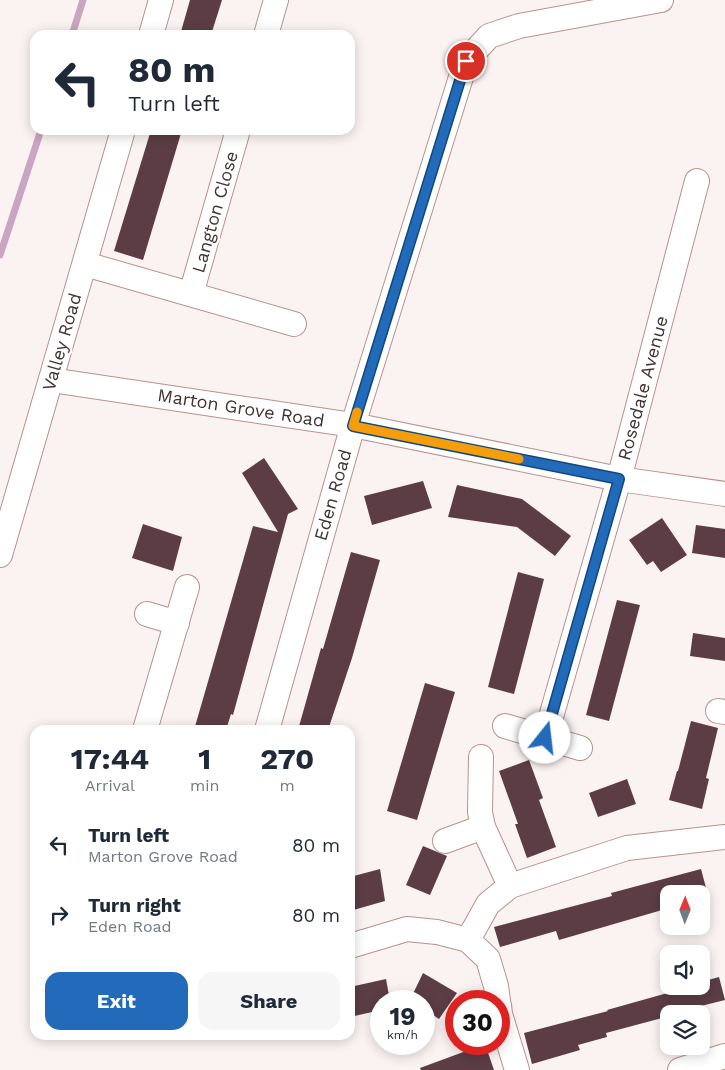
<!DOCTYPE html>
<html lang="en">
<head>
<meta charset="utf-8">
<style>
	:root { --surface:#fff; --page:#f6f6f7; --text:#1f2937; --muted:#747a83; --accent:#226bbb }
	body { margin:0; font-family:"Work Sans",sans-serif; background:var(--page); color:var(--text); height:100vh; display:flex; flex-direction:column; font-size:19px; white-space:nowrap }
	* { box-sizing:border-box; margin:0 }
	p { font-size:16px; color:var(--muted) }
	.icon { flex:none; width:28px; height:28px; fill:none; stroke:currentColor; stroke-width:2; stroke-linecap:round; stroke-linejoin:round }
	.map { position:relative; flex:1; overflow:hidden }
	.side { position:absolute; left:30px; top:725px; width:325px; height:315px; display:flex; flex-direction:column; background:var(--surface); border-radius:15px; box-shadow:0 2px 12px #0003 }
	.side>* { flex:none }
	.top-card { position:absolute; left:30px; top:30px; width:325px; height:105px; border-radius:15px; box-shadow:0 2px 12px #0003; background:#fff; color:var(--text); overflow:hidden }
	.needle { width:32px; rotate:1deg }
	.fabs { position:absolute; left:660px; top:885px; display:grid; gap:10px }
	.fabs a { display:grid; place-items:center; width:50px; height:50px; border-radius:10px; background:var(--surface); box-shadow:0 2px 12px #0003; font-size:25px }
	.speed { position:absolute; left:370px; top:990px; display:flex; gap:10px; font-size:25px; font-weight:700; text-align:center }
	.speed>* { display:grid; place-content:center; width:65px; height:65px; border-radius:50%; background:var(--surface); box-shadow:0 2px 12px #0003; line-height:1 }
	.speed small { font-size:12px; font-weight:400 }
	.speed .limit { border:8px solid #d22; background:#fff; color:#111 }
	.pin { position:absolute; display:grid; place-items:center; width:42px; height:42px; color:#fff; margin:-21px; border:2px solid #fff; border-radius:50%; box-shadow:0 1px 5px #0007 }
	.me { position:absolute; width:55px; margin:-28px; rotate:16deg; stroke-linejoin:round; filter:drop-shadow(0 0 4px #0008) }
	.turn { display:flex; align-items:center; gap:18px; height:105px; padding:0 15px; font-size:22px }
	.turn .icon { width:65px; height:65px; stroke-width:2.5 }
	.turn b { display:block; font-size:35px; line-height:42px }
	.eta { display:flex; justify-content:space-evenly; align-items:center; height:85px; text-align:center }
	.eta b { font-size:30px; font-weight:700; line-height:35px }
	.action { display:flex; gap:10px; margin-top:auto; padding:10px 15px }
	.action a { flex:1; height:58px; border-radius:15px; background:var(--accent); color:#fff; font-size:20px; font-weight:700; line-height:58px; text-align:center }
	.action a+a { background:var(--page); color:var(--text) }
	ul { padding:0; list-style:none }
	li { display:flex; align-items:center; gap:15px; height:70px; padding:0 15px }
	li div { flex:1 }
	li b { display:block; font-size:19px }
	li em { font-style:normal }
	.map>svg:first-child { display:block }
</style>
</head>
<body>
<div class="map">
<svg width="725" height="1070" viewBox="0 0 725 1070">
	<rect width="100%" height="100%" fill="#fbf3f2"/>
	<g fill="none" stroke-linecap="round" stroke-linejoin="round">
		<!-- stream -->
		<g stroke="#caa5c2" stroke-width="7">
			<path d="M 72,35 L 83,0"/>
			<path d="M 0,255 L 41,130"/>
		</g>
	</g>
	<!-- building -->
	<g fill="#5c3d45">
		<path d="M 190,0 L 222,0 L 211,35 L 180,35 Z"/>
		<path d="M 151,130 L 182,130 L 143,260 L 114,251 Z"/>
		<path d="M 264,458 L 298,509 L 288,514 L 233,715 L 231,714 L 226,730 L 194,730 L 253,526 L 278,532 L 242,473 Z"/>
		<path d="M 423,481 L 432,508 L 372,525 L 364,496 Z"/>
		<path d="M 457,485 L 522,499 L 571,536 L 555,556 L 517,527 L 448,517 Z"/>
		<path d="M 662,518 L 687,555 L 661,572 L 653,561 L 647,565 L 629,540 Z"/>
		<path d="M 143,524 L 182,537 L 173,571 L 132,558 Z"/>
		<path d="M 696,525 L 725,529 L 725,558 L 692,553 Z"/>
		<path d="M 351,552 L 380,560 L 352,658 L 328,730 L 298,730 L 321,648 L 323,649 Z"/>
		<path d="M 518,572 L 544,579 L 514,694 L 488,687 Z"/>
		<path d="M 617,600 L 640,605 L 609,721 L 586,715 Z"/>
		<path d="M 693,633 L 725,638 L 725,661 L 690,656 Z"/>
		<path d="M 425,683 L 455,692 L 417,820 L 387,811 Z"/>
		<path d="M 691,721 L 718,728 L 706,778 L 709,779 L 702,809 L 669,800 L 677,771 L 678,771 Z"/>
		<path d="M 529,760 L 543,798 L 539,800 L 556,847 L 527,858 L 515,824 L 518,824 L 499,771 Z"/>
		<path d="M 627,779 L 636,804 L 598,817 L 589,793 Z"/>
		<path d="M 423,846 L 447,856 L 430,895 L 406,885 Z"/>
		<path d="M 380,869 L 385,901 L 350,911 L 350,877 Z"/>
		<path d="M 701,869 L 709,899 L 701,901 L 701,894 L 669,894 L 669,908 L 559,940 L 556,931 L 500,947 L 494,927 L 612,896 L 611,893 Z"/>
		<path d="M 423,973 L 457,993 L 439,1019 L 424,1009 L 424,1001 L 412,1001 L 410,1000 Z"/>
		<path d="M 719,977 L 725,1000 L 669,1014 L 662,1018 L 606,1033 L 607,1037 L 578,1045 L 580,1050 L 532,1064 L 524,1033 L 608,1011 L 607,1010 L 671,992 L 670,990 L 685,986 L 701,986 L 701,982 Z"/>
		<path d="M 386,979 L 390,1001 L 381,1001 L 381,1010 L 350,1017 L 350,987 Z"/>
		<path d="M 485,1044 L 494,1070 L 421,1070 L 420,1068 Z"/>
	</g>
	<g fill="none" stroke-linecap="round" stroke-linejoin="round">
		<!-- minor casing -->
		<g stroke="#b7928d" stroke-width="26">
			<g id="minor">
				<path d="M 151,35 L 161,0"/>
				<path d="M 266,35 L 276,0"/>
				<path d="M 85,264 L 294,324"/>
				<path d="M 191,294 L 238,130"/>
				<path d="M 51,380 L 353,425 L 619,479 L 725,494"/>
				<path d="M 0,555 L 123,130"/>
				<path d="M 147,614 L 177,623"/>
				<path d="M 718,711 L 725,712"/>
				<path d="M 505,726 L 580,748"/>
				<path d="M 145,730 L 187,587"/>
				<path d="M 267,730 L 353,425 L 466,61 L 489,36 L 519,26 L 661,0"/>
				<path d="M 545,738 L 619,479 L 697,181"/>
				<path d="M 481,757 L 480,812 L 483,827 L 510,886"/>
				<path d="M 445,841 L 483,827"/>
				<path d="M 468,940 L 488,904 L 510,886 L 627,848 L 725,837"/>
				<path d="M 350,946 L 407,929 L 437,932 L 468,940 L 488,959 L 496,986 L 498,1001"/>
				<path d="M 499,1005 L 500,1014 L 517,1070"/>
				<path d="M 680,1070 L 725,1056"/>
			</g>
		</g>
		<!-- minor -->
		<use href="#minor" stroke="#fff" stroke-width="24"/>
	</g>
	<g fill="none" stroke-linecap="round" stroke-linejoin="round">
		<!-- route casing -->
		<g stroke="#16467a" stroke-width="12">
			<path id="route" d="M 466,61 L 353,426 L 619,479 L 545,738"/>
		</g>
		<!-- route -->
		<use href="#route" stroke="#226bbb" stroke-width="9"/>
		<!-- slow -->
		<path stroke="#f59e0b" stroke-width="9" d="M 357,412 L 353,426 L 519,459"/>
	</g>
	<g text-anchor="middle" stroke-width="5" stroke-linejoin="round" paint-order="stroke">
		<!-- street labels -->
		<g font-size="18" fill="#423230" stroke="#fff">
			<text transform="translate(215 212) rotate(-74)" y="6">Langton Close</text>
			<text transform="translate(62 342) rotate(-74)" y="6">Valley Road</text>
			<text transform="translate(643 388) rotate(-75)" y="6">Rosedale Avenue</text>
			<text transform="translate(241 408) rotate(9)" y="6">Marton Grove Road</text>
			<text transform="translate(333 495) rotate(-74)" y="6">Eden Road</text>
		</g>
	</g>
</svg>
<div class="fabs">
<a><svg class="needle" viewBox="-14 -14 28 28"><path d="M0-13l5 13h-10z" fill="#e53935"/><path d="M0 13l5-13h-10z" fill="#747a83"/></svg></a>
<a><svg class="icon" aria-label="sound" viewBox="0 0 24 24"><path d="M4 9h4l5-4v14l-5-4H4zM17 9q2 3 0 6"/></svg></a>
<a><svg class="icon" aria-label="layers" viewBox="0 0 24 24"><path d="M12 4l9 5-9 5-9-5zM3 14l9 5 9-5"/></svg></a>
</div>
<div class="speed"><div>19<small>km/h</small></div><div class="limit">30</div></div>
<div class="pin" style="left:466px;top:61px;background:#d93025"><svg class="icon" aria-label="arrive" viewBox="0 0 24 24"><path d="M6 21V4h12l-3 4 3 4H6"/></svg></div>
<svg class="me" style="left:545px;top:738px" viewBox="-20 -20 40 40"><circle r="19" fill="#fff"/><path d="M0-13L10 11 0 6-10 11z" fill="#226bbb"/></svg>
<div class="top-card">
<div class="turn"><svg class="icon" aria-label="left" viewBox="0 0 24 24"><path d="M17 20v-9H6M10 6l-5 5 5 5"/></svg><div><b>80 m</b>Turn left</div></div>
</div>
<section class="side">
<div class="eta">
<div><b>17:44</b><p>Arrival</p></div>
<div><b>1</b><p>min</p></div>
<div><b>270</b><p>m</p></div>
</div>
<ul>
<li><svg class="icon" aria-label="left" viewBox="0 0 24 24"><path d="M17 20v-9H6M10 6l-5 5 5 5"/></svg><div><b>Turn left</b><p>Marton Grove Road</p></div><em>80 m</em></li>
<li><svg class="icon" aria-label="right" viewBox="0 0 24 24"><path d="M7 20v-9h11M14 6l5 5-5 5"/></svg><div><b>Turn right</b><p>Eden Road</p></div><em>80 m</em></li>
</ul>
<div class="action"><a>Exit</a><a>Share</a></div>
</section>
</div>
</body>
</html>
